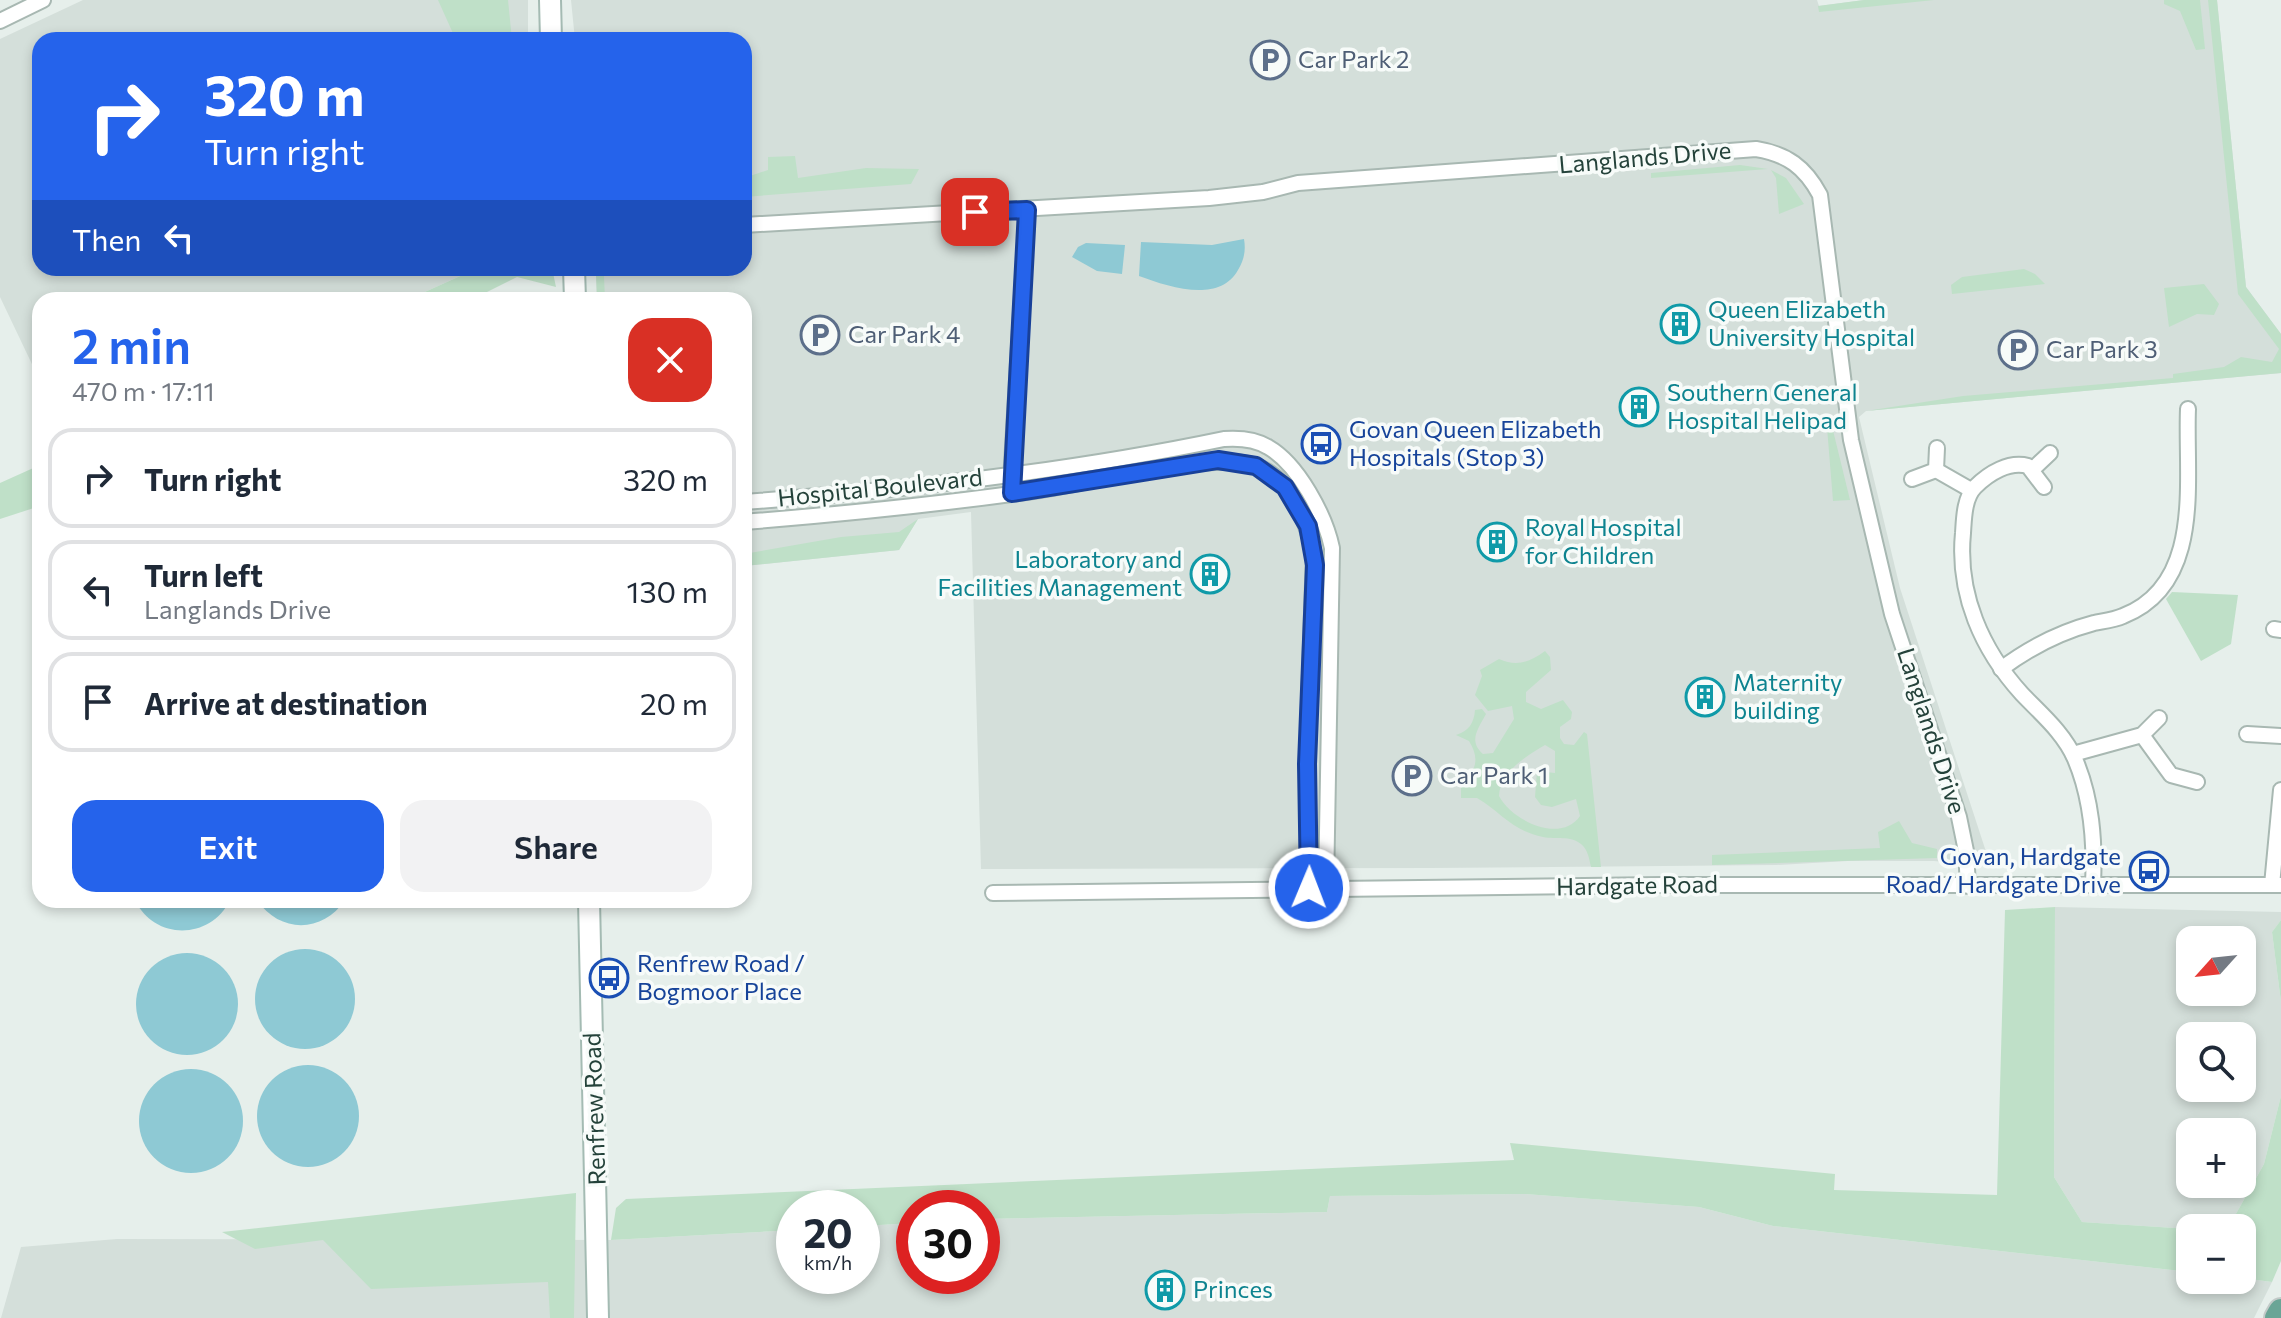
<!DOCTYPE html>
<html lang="en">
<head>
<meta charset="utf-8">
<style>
	:root { --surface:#fff; --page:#f2f2f3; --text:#1f2937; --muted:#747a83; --line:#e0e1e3; --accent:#2563eb }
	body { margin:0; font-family:Commissioner,sans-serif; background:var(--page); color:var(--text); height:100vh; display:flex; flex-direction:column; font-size:30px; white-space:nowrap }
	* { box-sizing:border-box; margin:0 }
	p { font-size:26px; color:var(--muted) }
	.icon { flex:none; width:44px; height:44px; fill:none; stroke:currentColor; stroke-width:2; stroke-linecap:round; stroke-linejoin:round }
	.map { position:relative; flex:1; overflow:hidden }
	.drawer { position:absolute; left:32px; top:292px; width:720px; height:616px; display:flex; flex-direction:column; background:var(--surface); border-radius:24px; box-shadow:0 4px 12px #0003 }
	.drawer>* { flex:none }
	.hud { position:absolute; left:32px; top:32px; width:720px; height:244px; border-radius:24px; box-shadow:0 4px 12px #0003; background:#2563eb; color:#fff; overflow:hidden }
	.needle { width:52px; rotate:243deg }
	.tools { position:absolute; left:2176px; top:926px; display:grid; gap:16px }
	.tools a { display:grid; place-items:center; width:80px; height:80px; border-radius:16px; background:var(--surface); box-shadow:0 4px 12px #0003; font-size:40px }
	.speed { position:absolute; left:776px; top:1190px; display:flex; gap:16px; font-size:40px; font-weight:700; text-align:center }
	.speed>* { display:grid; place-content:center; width:104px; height:104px; border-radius:50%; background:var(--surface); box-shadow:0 4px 12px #0003; line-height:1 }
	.speed small { font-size:20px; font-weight:400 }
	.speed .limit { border:12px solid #d22; background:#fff; color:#111 }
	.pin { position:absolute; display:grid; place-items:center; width:68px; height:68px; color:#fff; margin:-34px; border-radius:16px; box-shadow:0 4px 12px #0006 }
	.me { position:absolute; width:88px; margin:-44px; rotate:1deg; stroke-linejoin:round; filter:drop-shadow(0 0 6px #0008) }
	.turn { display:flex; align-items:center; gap:28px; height:168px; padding:0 40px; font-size:36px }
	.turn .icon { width:104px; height:104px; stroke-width:2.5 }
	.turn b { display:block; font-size:56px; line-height:68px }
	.then { display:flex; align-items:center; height:76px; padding:0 40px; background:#0003; gap:16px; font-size:30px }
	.round { display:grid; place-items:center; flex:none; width:84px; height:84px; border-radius:24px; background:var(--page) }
	.headline { display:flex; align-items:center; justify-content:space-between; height:136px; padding:0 40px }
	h1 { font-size:48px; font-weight:600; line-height:60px; color:var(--accent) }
	.cta { display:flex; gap:16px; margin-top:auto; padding:16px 40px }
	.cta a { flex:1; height:92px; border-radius:24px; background:var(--accent); color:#fff; font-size:32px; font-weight:600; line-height:92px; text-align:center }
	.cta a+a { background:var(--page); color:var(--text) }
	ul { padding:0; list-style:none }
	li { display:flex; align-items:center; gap:24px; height:100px; margin:0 16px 12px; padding:0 24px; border:4px solid var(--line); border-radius:24px }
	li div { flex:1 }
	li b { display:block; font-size:30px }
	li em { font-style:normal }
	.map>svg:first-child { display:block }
</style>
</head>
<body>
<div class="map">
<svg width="2281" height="1318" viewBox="0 0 2281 1318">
	<rect width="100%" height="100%" fill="#e6efeb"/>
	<!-- built -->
	<g fill="#d4dfda" fill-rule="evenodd">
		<path d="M 83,0 L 528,0 L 528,40 L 40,40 L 40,268 L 478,268 L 407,300 L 40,300 L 40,381 L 0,297 L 0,39 Z"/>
		<path d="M 571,0 L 1817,0 L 1819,6 L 1864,0 L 2217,0 L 2246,287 L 2281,334 L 2281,373 L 1866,411 L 1859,417 L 1900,588 L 1991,867 L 1934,861 L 1848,861 L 1776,865 L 1431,868 L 981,869 L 971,512 L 918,519 L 899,550 L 744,566 L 744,300 L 597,300 L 596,268 L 744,268 L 744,40 L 575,40 Z"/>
		<path d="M 2055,907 L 2281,912 L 2281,920 L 2272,932 L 2281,1002 L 2281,1096 L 2264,1164 L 2228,1228 L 2190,1229 L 2082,1222 L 2054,1177 ZM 2190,940 L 2242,940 L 2242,992 L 2190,992 ZM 2190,1036 L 2242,1036 L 2242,1088 L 2190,1088 ZM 2190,1132 L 2242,1132 L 2242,1184 L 2190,1184 Z"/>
		<path d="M 1525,1194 L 1699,1207 L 1773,1226 L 2190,1272 L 2190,1280 L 2242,1278 L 2272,1282 L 2254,1318 L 1,1318 L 21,1247 L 117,1239 L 611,1240 L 794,1230 L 794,1276 L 862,1276 L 862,1226 L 914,1223 L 914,1276 L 982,1276 L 982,1219 L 1327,1212 L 1330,1196 Z"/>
	</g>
	<!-- green -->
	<g fill="#bfe0c8" fill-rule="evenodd">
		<path d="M 438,0 L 508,0 L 512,40 L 456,40 Z"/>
		<path d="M 1864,0 L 1934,0 L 1819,12 L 1818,6 Z"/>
		<path d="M 2164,0 L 2200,0 L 2205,49 L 2196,50 L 2180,11 L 2164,4 Z"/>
		<path d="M 2208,0 L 2217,0 L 2246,287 L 2281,334 L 2281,373 L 1866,411 L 1963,396 L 2173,378 L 2173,374 L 2224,367 L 2241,357 L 2272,362 L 2279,349 L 2238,294 Z"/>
		<path d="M 795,156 L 798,178 L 866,168 L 919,169 L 911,184 L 744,197 L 744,178 L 768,170 L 768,157 Z"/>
		<path d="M 1740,165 L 1768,169 L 1651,178 L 1651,173 Z"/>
		<path d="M 1771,170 L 1786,178 L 1804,204 L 1779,214 L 1776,178 Z"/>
		<path d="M 478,268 L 552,268 L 556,287 L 517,277 L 471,300 L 407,300 Z"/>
		<path d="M 601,268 L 615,268 L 604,276 L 605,300 L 597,300 L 596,274 Z"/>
		<path d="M 2024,269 L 2035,274 L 2045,284 L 1952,294 L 1951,285 L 1962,277 Z"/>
		<path d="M 2204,284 L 2219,304 L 2214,315 L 2197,314 L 2169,327 L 2164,288 Z"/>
		<path d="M 1829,414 L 1850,500 L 1833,501 L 1826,415 Z"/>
		<path d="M 40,465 L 40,506 L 0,519 L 0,483 Z"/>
		<path d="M 918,519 L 899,550 L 744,566 L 744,554 L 841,537 L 899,532 Z"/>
		<path d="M 2172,592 L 2238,595 L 2231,644 L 2201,661 L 2166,599 Z"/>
		<path d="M 1545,651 L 1550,657 L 1551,670 L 1526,692 L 1526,702 L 1541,709 L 1563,700 L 1572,712 L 1571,719 L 1560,727 L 1560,738 L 1564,744 L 1574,745 L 1584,732 L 1587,734 L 1601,867 L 1591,867 C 1589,858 1588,850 1581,844 C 1570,835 1556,840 1543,837 C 1512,831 1501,812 1477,798 L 1461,798 L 1461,781 C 1478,771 1479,757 1469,741 L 1456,735 C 1469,731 1474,723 1475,710 L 1482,709 L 1486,714 C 1478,729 1468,741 1483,754 L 1493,753 L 1514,719 L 1512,706 L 1488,711 L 1475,695 L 1482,676 L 1480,670 L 1499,659 C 1517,667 1530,662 1545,651 ZM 1545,745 L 1555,751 L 1555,773 L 1537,771 L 1535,797 L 1541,805 L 1552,807 L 1576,799 L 1580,816 C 1561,844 1512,821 1499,796 C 1500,772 1526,756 1545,745 Z"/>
		<path d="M 1899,821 L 1912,843 L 1937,849 L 1937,858 L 1712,865 L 1712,855 L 1880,848 L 1878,832 Z"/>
		<path d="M 2055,907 L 2054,1177 L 2082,1222 L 2190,1229 L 2190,1272 L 1773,1226 L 1699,1207 L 1525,1194 L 1330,1196 L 1327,1212 L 982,1219 L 982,1208 L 914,1208 L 914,1223 L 862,1226 L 862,1208 L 794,1208 L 794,1230 L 611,1240 L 616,1208 L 626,1199 L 1514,1160 L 1510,1143 L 1835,1174 L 1834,1190 L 1997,1195 L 2005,910 Z"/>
		<path d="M 2281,920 L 2281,1002 L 2272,932 Z"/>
		<path d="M 2281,1096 L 2281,1261 L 2272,1282 L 2242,1278 L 2242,1228 L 2228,1228 L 2264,1164 Z"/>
		<path d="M 576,1193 L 574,1318 L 550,1318 L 548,1282 L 371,1289 L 323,1240 L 255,1249 L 222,1232 Z"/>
	</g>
	<!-- water -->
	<g fill="#8ec9d4">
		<path d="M 1244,239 C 1246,251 1244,260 1238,270 C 1219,304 1169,287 1139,276 L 1141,242 L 1212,245 Z"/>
		<path d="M 1086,243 L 1125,245 L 1122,274 L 1097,271 L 1072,257 L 1078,247 Z"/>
		<path d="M 135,900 L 230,900 C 211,940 154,941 135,900 Z"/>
		<path d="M 257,900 L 345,900 C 323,933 280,934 257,900 Z"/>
		<circle cx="305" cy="999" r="50"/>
		<circle cx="187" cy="1004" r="51"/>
		<circle cx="308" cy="1116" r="51"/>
		<circle cx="191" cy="1121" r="52"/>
	</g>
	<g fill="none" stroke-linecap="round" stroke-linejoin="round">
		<!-- street casing -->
		<g stroke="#a8b8b2" stroke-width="18">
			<g id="street">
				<path d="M 0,21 L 43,0"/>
				<path d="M 744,225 L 1209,198 L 1263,192 L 1298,183 L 1756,149 C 1787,154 1805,167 1820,195 L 1851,440 L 1892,614 L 1959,817 L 1966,851 L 1968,886"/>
				<path d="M 1936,470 L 1971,490"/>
				<path d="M 2032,470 L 2050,453"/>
				<path d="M 1912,479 L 1936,470 L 1937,448"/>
				<path d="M 1011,481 L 1027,210"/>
				<path d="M 2044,487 L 2028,466 C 2009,461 1989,473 1975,487 C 1964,498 1964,519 1963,533 C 1957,594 1982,650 2022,694 C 2041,714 2064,733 2075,759 C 2092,799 2095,841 2093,884"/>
				<path d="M 744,502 C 905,490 1066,472 1224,439 C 1238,438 1255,439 1268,447 C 1298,464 1325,515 1332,548 L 1326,889"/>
				<path d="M 744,522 C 843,514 942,504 1040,490 C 1090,483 1213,450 1256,466 C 1291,478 1306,520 1314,553 L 1307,764 L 1309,888"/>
				<path d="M 2274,629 L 2281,630"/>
				<path d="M 2001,669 C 2029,648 2060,632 2094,623 C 2104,621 2114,620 2123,616 C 2205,584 2185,479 2188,409"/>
				<path d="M 2247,734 L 2281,736"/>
				<path d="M 2142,735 L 2171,775 L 2197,782"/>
				<path d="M 2073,754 L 2142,735 L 2159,718"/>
				<path d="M 2272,885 L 2281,790"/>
				<path d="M 993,893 L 1663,885 L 2281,885"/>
			</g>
		</g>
		<!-- secondary casing -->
		<g stroke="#a4bbb3" stroke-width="24">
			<g id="secondary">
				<path d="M 550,0 L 551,40"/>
				<path d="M 574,268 L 575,300"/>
				<path d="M 589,900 L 598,1318"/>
			</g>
		</g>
		<!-- primary casing -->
		<g stroke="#c2cac8" stroke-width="28">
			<path id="primary" d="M 2277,1318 L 2281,1311"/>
		</g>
		<!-- street -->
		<use href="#street" stroke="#fff" stroke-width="14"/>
		<!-- secondary -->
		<use href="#secondary" stroke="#fff" stroke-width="20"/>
		<!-- primary -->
		<use href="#primary" stroke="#6aa596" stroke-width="24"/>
	</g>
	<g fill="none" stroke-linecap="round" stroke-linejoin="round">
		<!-- route casing -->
		<g stroke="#184099" stroke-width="20">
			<path id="route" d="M 975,212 L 1027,210 L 1012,493 L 1218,460 L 1256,466 L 1285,487 L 1308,526 L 1315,565 L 1307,764 L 1309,888"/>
		</g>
		<!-- route -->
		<use href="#route" stroke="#2563eb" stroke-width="14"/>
	</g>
	<!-- icons -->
	<defs>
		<g id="parking-ring" transform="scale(2)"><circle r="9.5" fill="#f7fbf9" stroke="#5c6f8a" stroke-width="1.5"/><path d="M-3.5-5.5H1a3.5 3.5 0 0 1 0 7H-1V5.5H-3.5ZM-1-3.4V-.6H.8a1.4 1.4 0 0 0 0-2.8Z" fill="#5c6f8a"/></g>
		<g id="building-ring" transform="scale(2)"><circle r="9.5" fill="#f7fbf9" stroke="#0f9aa8" stroke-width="1.5"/><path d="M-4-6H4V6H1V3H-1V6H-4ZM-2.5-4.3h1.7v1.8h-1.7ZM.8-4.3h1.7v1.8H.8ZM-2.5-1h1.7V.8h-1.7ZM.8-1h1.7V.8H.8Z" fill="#0f9aa8"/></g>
		<g id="bus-ring" transform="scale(2)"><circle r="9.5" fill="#f7fbf9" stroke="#1a4fb4" stroke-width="1.5"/><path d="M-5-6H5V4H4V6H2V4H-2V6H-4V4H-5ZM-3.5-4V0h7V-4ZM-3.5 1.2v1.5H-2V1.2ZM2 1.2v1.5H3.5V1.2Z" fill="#1a4fb4"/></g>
	</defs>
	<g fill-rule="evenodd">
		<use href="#parking-ring" x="1270" y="60"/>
		<use href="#building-ring" x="1680" y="324"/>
		<use href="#parking-ring" x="820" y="335"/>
		<use href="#parking-ring" x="2018" y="350"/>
		<use href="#building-ring" x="1639" y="407"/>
		<use href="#bus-ring" x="1321" y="444"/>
		<use href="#building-ring" x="1497" y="542"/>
		<use href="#building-ring" x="1210" y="574"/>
		<use href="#building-ring" x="1705" y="697"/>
		<use href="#parking-ring" x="1412" y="776"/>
		<use href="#bus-ring" x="2149" y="871"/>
		<use href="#bus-ring" x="609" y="978"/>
		<use href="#building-ring" x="1165" y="1290"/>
	</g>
	<g text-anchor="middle" stroke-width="7" stroke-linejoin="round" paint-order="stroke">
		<!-- service labels -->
		<g font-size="24" fill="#4e5e75" stroke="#f7fbf9" text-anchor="start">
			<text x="1298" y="68">Car Park 2</text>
			<text x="848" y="343">Car Park 4</text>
			<text x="2046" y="358">Car Park 3</text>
			<text x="1440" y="784">Car Park 1</text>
		</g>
		<!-- street labels -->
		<g font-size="24" fill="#24423a" stroke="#f7fbf9">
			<text transform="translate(1645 158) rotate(-5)" y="8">Langlands Drive</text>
			<text transform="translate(880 488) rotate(-6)" y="8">Hospital Boulevard</text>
			<text transform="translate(1931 731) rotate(72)" y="8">Langlands Drive</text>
			<text transform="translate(1637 886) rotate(-1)" y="8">Hardgate Road</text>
			<text transform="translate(595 1109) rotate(-92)" y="8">Renfrew Road</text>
		</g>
		<!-- culture labels -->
		<g font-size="24" fill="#0d838f" stroke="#f7fbf9" text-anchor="start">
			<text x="1708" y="318">Queen Elizabeth<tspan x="1708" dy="28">University Hospital</tspan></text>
			<text x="1667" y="401">Southern General<tspan x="1667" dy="28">Hospital Helipad</tspan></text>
			<text x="1525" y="536">Royal Hospital<tspan x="1525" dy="28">for Children</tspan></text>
			<text x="1182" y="568" text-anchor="end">Laboratory and<tspan x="1182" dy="28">Facilities Management</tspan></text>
			<text x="1733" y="691">Maternity<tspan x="1733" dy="28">building</tspan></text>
			<text x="1193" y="1298">Princes</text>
		</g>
		<!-- transit labels -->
		<g font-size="24" fill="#164399" stroke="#f7fbf9" text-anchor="start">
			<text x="1349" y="438">Govan Queen Elizabeth<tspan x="1349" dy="28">Hospitals (Stop 3)</tspan></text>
			<text x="2121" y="865" text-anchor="end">Govan, Hardgate<tspan x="2121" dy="28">Road/ Hardgate Drive</tspan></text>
			<text x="637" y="972">Renfrew Road /<tspan x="637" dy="28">Bogmoor Place</tspan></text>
		</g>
	</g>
</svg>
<div class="tools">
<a><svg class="needle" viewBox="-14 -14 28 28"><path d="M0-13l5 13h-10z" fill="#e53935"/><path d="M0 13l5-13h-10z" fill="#747a83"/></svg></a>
<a><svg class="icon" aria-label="search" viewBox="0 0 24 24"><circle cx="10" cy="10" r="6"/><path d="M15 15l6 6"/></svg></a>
<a>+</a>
<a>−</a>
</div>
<div class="speed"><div>20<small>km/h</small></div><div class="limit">30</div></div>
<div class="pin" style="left:975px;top:212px;background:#d93025"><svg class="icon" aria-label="arrive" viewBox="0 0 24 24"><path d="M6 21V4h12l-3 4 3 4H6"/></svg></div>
<svg class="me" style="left:1309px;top:888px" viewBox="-20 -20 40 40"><circle r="17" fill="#2563eb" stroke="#fff" stroke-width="3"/><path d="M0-11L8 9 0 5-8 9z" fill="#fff"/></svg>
<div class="hud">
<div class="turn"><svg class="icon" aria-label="right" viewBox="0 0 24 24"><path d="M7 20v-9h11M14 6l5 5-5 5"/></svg><div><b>320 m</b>Turn right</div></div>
<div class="then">Then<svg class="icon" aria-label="left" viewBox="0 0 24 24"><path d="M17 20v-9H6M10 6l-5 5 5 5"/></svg></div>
</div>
<section class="drawer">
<div class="headline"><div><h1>2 min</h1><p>470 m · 17:11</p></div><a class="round" style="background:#d93025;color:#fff"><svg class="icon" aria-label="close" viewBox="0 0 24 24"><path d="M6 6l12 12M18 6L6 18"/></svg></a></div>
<ul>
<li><svg class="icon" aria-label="right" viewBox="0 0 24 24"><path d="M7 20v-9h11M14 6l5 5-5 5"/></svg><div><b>Turn right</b></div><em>320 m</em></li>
<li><svg class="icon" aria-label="left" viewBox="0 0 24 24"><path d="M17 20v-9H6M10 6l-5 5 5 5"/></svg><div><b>Turn left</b><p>Langlands Drive</p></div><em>130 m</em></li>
<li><svg class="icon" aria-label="arrive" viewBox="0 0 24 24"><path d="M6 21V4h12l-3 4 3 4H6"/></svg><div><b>Arrive at destination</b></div><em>20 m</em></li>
</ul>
<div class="cta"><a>Exit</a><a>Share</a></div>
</section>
</div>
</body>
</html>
